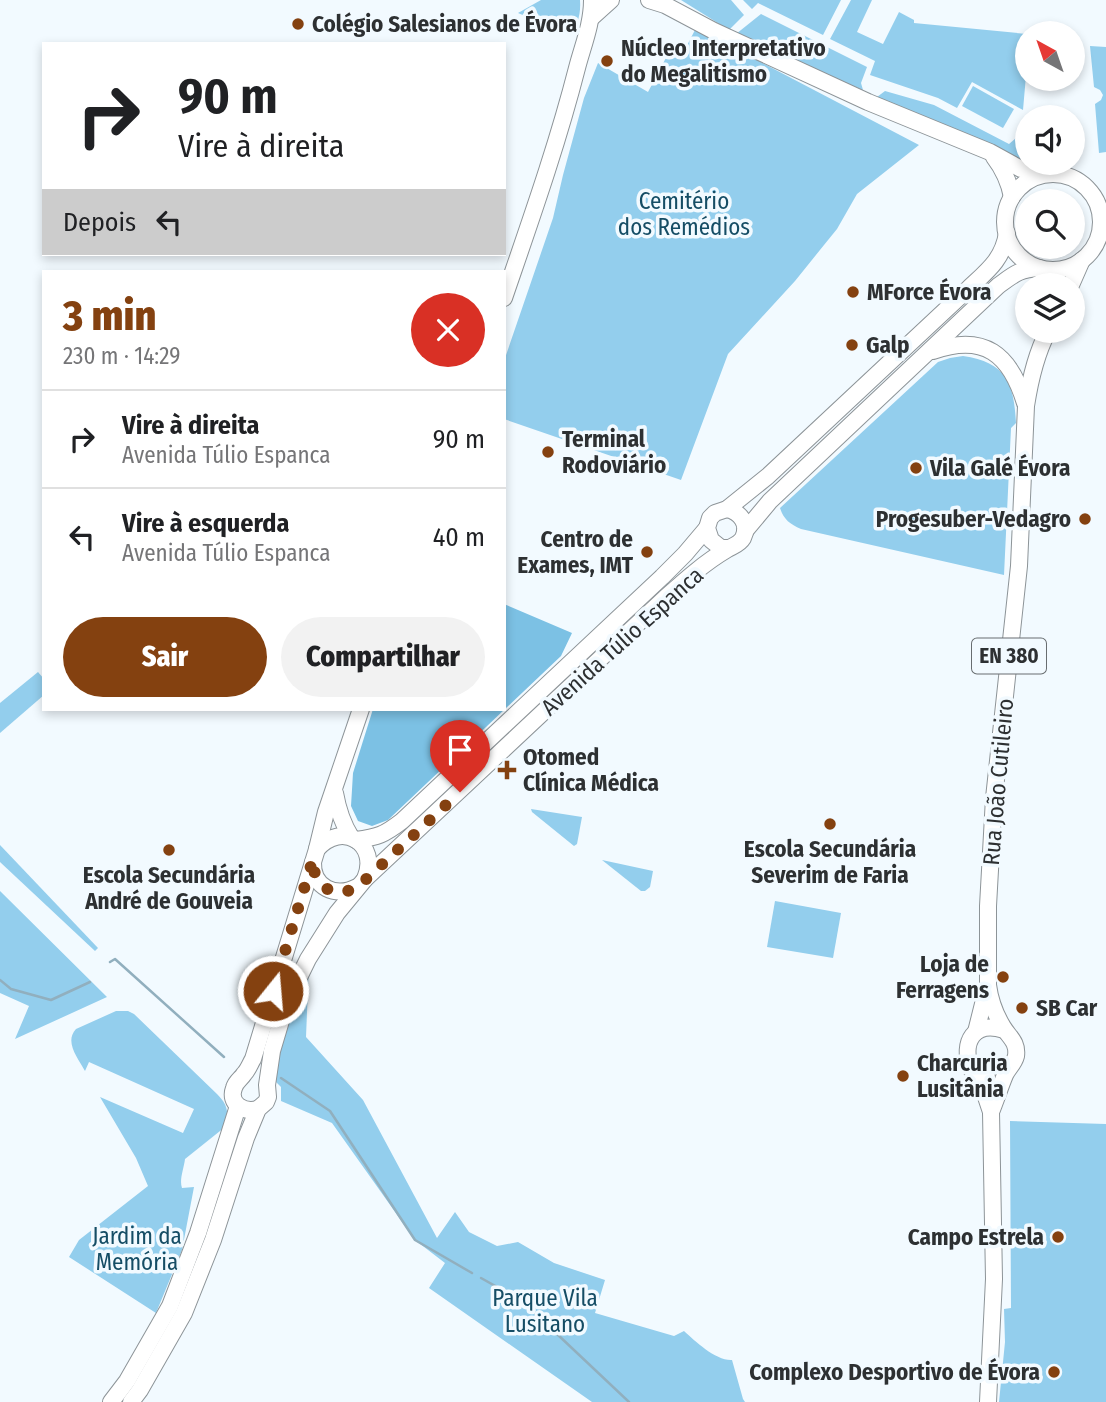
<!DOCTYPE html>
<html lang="pt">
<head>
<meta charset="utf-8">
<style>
	:root { --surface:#fff; --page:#f2f2f2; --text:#202124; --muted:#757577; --line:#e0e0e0; --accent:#844110 }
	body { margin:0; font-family:"Fira Sans Condensed",sans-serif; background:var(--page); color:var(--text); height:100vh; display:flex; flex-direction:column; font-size:26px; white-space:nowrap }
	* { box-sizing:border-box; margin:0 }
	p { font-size:23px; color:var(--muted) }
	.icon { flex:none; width:38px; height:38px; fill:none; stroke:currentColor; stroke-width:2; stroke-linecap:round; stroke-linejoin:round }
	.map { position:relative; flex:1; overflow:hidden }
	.details { position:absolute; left:42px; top:270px; width:464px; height:441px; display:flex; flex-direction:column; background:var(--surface); border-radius:0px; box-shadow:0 4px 10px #0003 }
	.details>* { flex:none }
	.top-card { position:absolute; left:42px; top:42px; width:464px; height:214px; border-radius:0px; box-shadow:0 4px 10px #0003; background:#fff; color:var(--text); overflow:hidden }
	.needle { width:46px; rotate:320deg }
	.buttons { position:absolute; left:1015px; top:21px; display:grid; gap:14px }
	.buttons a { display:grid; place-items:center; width:70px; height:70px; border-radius:50%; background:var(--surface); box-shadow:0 4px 10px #0003; font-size:35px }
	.pin { position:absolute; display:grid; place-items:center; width:60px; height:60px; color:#fff; margin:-72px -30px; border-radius:50% 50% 50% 0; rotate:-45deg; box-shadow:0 0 7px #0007 }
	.pin .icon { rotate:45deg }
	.me { position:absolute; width:77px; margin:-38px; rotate:17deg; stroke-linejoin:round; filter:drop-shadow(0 0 5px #0008) }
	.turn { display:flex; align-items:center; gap:24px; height:147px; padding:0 21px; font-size:32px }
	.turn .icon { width:91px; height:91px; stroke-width:2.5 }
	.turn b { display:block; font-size:49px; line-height:60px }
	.then { display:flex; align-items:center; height:66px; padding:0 21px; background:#0003; gap:14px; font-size:26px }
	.round { display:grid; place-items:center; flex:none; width:74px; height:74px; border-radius:37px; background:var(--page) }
	.headline { display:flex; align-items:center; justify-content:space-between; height:119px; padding:0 21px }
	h1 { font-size:42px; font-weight:800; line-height:52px; color:var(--accent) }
	.action { display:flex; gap:14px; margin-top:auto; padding:14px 21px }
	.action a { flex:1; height:80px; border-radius:42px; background:var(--accent); color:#fff; font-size:28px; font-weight:800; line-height:80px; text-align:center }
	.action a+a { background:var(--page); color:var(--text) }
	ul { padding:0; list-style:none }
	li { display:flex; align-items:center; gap:21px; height:98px; padding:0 21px; border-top:2px solid var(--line) }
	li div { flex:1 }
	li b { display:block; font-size:26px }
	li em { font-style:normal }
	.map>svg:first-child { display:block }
</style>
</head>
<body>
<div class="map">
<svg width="1106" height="1402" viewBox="0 0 1106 1402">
	<rect width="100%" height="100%" fill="#f2faff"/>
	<!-- green -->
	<g fill="#93ceed">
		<path d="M 541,0 L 580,0 C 581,13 578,25 570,35 L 518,13 Z"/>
		<path d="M 681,0 L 731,0 L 744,15 L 729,30 Z"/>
		<path d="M 743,0 L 841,0 L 823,35 L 758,3 L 752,9 Z"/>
		<path d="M 851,0 L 872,0 L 857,32 L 883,44 L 899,12 L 914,20 L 914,23 L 1027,34 L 1027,64 L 1023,110 L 972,82 L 957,108 L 938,98 L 870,75 L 875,61 L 830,39 Z"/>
		<path d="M 761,14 L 867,67 L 861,83 L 863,90 L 781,57 L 736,34 Z"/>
		<path d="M 696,28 L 919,145 L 857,194 L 837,229 L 824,245 L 795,281 L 728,354 L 681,480 L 504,419 L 504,361 L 553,218 L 563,175 L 584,98 L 598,63 L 648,92 L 669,52 L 681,57 Z"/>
		<path d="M 1090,46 L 1106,47 L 1106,152 L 1099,153 L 1095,104 L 1101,100 L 1103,95 L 1100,90 L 1094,87 Z"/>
		<path d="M 973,86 L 1014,109 L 1003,128 L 962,106 Z"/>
		<path d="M 885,91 L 934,105 L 1009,144 L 1016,138 L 1027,142 L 1027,163 L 1040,163 L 1036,165 L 1017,160 L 877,97 Z"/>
		<path d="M 963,356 C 1006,362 1014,383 1016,423 L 1011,428 L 1004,575 L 801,529 C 790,524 784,520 780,508 L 938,362 L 950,358 Z"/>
		<path d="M 38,672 L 44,679 L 44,695 L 0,733 L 0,703 Z"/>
		<path d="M 531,809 L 582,817 L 577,844 L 574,846 L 532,812 Z"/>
		<path d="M 0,845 L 98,948 L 95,951 L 0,862 Z"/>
		<path d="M 602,860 L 653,871 L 650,887 L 645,891 L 641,891 Z"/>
		<path d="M 0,891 L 107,997 L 15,1039 L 29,1006 L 0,993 Z"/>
		<path d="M 775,901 L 841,913 L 833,958 L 767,947 Z"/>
		<path d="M 309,964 L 306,1037 L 363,1100 L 437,1238 L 455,1212 L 469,1232 L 497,1246 L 518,1242 L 554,1263 L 605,1280 L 595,1313 L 674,1336 L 684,1331 C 695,1341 716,1361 732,1360 L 743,1399 L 745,1402 L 592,1402 L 429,1288 L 445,1263 L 415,1240 L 332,1123 L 281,1101 L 281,1087 L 273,1079 L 276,1049 Z"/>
		<path d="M 116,1011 L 128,1011 L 134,1014 L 217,1094 C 228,1105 229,1112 225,1127 L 185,1159 C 184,1168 179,1180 182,1188 L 194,1187 L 182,1250 L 156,1313 L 69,1257 L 79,1240 L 148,1186 L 136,1158 L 100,1097 L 183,1133 L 194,1109 L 89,1062 L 85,1071 C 78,1058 64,1042 76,1029 Z"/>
		<path d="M 1010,1121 L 1106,1124 L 1106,1402 L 999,1402 L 1005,1342 L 1004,1309 L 1011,1308 Z"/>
	</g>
	<!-- forest -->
	<path fill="#7cc1e4" d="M 504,604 L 572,633 L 561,656 L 388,820 L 372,826 L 358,821 L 351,806 L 353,773 L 373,709 L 504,709 Z"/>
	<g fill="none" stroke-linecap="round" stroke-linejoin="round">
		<!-- stream -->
		<g stroke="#91afbe" stroke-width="2.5">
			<path d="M 110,962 L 115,959 L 224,1057"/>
			<path d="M 0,980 L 11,989 L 51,1000 L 90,982"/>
			<path d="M 281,1078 L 330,1111 L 415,1240 L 472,1273"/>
			<path d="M 481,1278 L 522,1301 L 629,1402"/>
		</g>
		<!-- major casing -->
		<g stroke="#8d9498" stroke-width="18">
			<g id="major">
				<path d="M 649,0 L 665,5 L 714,31 L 868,102 L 990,152 L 1021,169 L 1047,174"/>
				<path d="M 591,18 L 611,0"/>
				<path d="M 994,157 C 1004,170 1009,181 1012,197"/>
				<circle cx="1053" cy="222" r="48"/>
				<path d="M 1048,270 L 1057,285"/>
				<path d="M 1071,285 L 1082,260"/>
				<path d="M 504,298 C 530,222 557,146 577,68 C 583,45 592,24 592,0"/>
				<path d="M 933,351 C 984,333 1010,354 1025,403"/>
				<path d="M 745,531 L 770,501 L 998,286 C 1013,275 1019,269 1039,268"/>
				<path d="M 728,548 L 721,548 L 711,540 L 707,528 L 710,518 L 715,513 L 727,509 L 768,476 L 968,289 C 986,272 1003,260 1007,233"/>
				<path d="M 335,793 C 338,810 342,823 351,837"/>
				<path d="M 356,840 C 378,837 384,835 402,821 L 662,577 L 685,554 L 707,528"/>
				<path d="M 317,849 L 326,812 L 361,709"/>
				<path d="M 313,862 C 312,888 336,898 357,887"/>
				<path d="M 976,1032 L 987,988"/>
				<path d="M 978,1073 L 991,1112 L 994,1279 L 988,1402"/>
				<path d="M 987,1077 L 971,1069 C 961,1042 974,1020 1004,1030"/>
				<path d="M 258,1109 C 244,1113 228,1104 234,1088 C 236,1081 241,1079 244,1074 C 248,1070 250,1064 253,1059 L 317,849 C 342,820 380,844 365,879"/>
				<path d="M 991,1112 C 996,1100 1000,1087 1005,1075 C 1008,1068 1014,1064 1016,1056 C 1018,1042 1009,1037 1003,1027 C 995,1014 990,1000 988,985 L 988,906 L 994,798 L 1019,566 L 1026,406 C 1030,380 1036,354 1048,331"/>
				<path d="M 111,1402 L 127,1381 L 170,1306 L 198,1233 L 238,1106"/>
				<path d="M 131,1402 L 140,1390 L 184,1313 L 213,1240 L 246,1138 L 258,1109 L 266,1102 L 268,1097 L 267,1085 L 272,1051 L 286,1004 L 308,959 L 337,913 L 365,879 L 665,598 C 684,581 704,563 726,550 C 732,546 739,545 743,538 C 750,524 740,512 727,509"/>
			</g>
		</g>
		<!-- major -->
		<use href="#major" stroke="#fff" stroke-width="16"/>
	</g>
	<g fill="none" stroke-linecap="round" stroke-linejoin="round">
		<!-- route -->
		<path stroke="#844110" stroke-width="12" stroke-dasharray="0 21.6" d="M 273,991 L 313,859 C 312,888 338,903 362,883 L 460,792"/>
	</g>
	<!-- markers -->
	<g fill="#844110" stroke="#f2faff" stroke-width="2.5">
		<circle cx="298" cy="24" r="7"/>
		<circle cx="607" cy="61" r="7"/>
		<circle cx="853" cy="292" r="7"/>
		<circle cx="852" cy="345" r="7"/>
		<circle cx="548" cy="452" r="7"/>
		<circle cx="916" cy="468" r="7"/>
		<circle cx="1085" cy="519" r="7"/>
		<circle cx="647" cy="552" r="7"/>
		<path d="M503.5 759.5h7v7h7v7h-7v7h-7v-7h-7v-7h7z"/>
		<circle cx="830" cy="824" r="7"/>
		<circle cx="169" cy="850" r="7"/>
		<circle cx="1003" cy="977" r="7"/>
		<circle cx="1022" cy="1008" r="7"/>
		<circle cx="903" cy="1076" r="7"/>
		<circle cx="1058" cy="1237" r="7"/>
		<circle cx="1054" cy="1372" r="7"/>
	</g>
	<g text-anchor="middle" stroke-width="7" stroke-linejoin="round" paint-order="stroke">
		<!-- shield labels -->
		<rect fill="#f2faff" stroke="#686d70" stroke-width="2" x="972" y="638.5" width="74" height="35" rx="5"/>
		<g font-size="21" font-weight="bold" fill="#2d3032">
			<text x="1009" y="663">EN 380</text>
		</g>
		<!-- poi labels -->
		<g font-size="23" font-weight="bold" fill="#2d3032" stroke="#f2faff" text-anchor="start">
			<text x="312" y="32">Colégio Salesianos de Évora</text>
			<text x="621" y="56">Núcleo Interpretativo<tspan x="621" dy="26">do Megalitismo</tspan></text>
			<text x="867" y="300">MForce Évora</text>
			<text x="866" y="353">Galp</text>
			<text x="562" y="447">Terminal<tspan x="562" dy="26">Rodoviário</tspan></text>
			<text x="930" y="476">Vila Galé Évora</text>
			<text x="1071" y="527" text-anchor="end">Progesuber-Vedagro</text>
			<text x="633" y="547" text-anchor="end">Centro de<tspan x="633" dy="26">Exames, IMT</tspan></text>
			<text x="523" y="765">Otomed<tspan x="523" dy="26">Clínica Médica</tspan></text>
			<text x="830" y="857" text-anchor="middle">Escola Secundária<tspan x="830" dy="26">Severim de Faria</tspan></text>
			<text x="169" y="883" text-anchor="middle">Escola Secundária<tspan x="169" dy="26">André de Gouveia</tspan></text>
			<text x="989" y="972" text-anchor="end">Loja de<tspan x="989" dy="26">Ferragens</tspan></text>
			<text x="1036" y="1016">SB Car</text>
			<text x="917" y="1071">Charcuria<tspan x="917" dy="26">Lusitânia</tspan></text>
			<text x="1044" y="1245" text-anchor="end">Campo Estrela</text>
			<text x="1040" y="1380" text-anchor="end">Complexo Desportivo de Évora</text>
		</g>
		<!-- park labels -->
		<g font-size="23" fill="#154d65" stroke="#f2faff">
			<text x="684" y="209">Cemitério<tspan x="684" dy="26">dos Remédios</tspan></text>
			<text x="137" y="1244">Jardim da<tspan x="137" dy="26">Memória</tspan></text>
			<text x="545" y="1306">Parque Vila<tspan x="545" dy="26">Lusitano</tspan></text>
		</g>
		<!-- street labels -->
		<g font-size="23" fill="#2d3032" stroke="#f2faff">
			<text transform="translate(622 641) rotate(-42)" y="8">Avenida Túlio Espanca</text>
			<text transform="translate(998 782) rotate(-85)" y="8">Rua João Cutileiro</text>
		</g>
	</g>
</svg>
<div class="buttons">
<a><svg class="needle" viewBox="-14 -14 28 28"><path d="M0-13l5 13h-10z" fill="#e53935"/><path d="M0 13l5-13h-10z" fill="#757577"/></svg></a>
<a><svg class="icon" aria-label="sound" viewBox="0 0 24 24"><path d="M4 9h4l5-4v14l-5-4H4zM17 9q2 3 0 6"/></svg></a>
<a><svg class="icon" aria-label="search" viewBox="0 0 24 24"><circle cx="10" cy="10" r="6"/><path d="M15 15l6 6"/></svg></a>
<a><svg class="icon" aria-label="layers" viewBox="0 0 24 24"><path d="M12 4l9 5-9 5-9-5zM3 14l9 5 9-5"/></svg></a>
</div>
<div class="pin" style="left:460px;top:792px;background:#d93025"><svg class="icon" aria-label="arrive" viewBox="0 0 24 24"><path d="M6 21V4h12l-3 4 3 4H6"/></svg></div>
<svg class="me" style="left:273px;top:991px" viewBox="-20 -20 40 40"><circle r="17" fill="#844110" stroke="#fff" stroke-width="3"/><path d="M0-11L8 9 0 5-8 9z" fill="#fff"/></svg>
<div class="top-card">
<div class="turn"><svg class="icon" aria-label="right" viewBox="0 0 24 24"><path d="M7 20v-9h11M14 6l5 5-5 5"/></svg><div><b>90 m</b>Vire à direita</div></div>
<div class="then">Depois<svg class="icon" aria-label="left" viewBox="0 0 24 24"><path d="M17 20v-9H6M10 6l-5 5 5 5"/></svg></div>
</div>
<section class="details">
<div class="headline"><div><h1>3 min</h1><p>230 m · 14:29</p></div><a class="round" style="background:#d93025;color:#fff"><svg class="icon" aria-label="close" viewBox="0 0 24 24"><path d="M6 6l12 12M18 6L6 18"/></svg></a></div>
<ul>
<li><svg class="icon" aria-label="right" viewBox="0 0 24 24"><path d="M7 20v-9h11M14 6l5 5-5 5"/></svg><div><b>Vire à direita</b><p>Avenida Túlio Espanca</p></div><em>90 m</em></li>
<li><svg class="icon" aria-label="left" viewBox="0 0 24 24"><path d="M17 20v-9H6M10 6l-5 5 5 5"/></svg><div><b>Vire à esquerda</b><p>Avenida Túlio Espanca</p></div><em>40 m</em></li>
</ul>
<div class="action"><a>Sair</a><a>Compartilhar</a></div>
</section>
</div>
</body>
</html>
